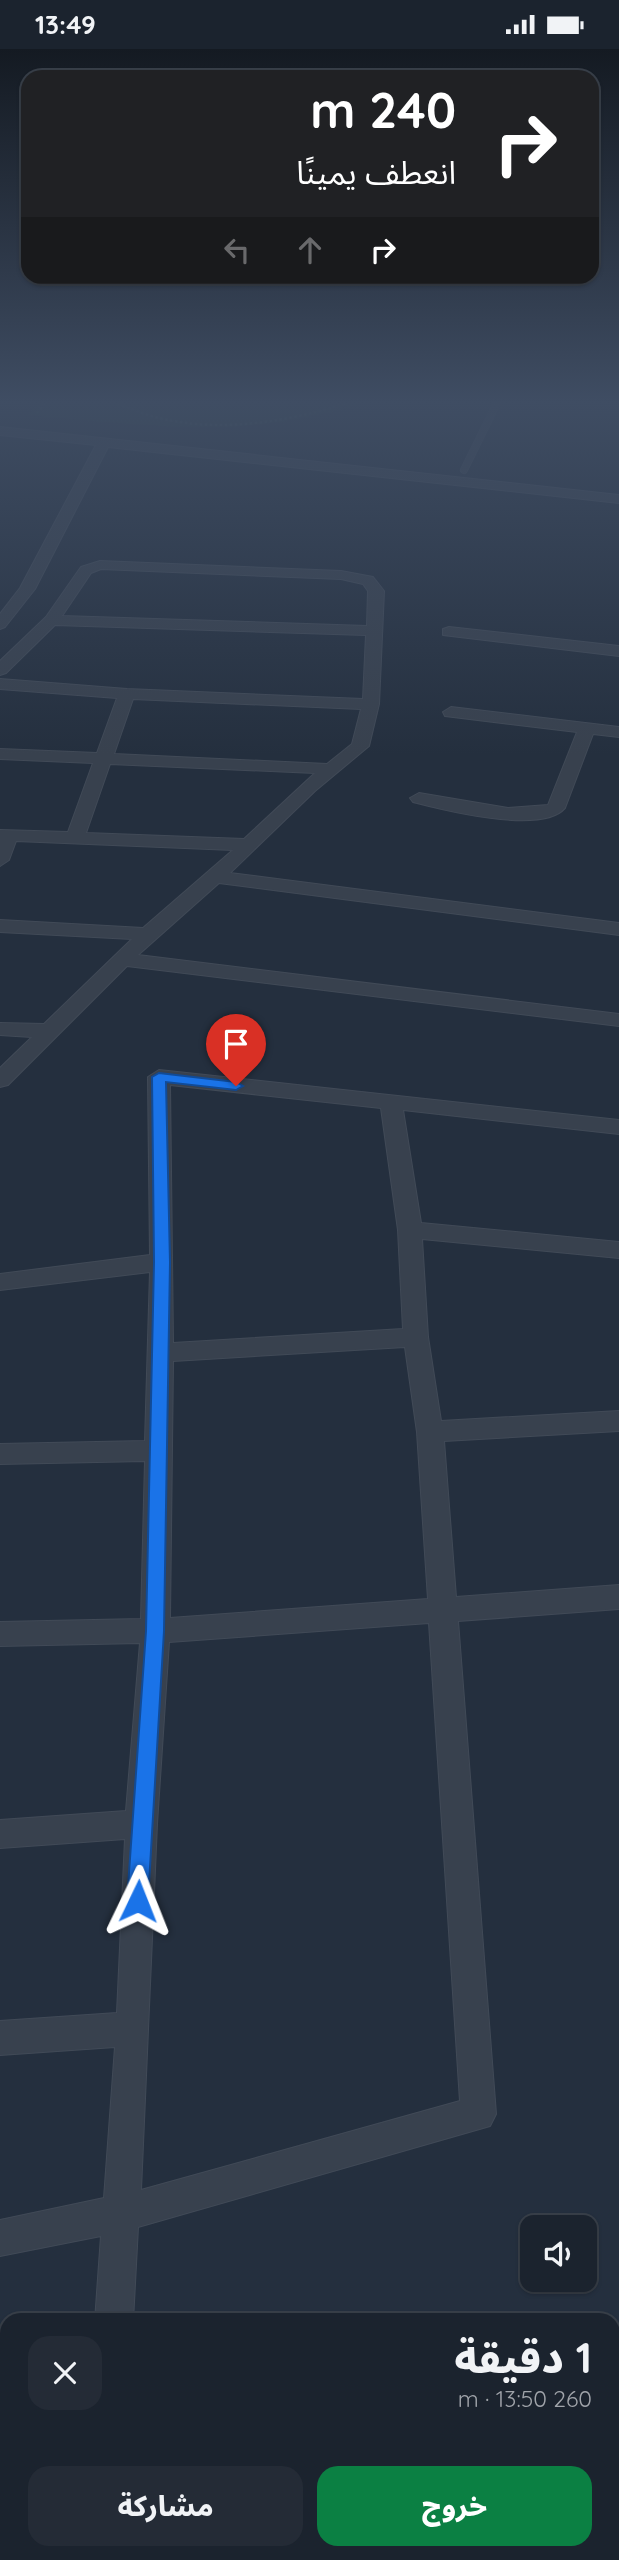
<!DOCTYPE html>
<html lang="ar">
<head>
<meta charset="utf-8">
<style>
	:root { --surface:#1b232e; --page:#242b36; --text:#f1f3f6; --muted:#a0a4aa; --line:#39404a; --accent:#0b8043 }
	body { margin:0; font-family:Quicksand,"Noto Sans Arabic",sans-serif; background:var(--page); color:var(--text); direction:rtl; height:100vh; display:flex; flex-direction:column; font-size:26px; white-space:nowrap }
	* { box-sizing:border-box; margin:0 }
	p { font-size:23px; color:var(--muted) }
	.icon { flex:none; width:38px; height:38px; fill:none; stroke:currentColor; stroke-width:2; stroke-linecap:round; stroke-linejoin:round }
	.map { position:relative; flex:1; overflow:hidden; direction:ltr }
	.details { position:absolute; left:0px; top:2264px; width:620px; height:247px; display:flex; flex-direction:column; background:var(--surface); border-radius:21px 21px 0 0; box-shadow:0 2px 5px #0004,0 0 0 2px var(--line); direction:rtl }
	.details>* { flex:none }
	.top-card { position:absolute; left:21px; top:21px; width:578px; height:214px; border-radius:21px; box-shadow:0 2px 5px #0004,0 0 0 2px var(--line); direction:rtl; background:#202124; color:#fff; overflow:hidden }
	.fabs { position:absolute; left:520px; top:2166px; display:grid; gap:14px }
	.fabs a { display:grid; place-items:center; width:77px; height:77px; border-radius:14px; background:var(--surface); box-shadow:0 2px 5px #0004,0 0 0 2px var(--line); font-size:35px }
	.pin { position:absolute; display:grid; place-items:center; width:60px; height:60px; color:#fff; margin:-72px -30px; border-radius:50% 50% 50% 0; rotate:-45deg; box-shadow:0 0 7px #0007 }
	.pin .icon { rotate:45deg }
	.me { position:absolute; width:77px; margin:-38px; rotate:2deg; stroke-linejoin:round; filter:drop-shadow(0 0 5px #0008) }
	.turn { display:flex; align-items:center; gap:24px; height:147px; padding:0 28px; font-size:32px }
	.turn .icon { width:91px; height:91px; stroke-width:2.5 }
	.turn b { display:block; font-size:49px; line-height:60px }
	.lanes { display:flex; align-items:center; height:66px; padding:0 28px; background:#0003; justify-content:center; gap:35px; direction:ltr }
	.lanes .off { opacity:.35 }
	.round { display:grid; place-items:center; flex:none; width:74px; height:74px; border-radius:21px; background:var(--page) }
	.headline { display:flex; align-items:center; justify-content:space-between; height:119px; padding:0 28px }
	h1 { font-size:42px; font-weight:800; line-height:52px }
	.primary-button { display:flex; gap:14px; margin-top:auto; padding:14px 28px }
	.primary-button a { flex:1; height:80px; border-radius:21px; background:var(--accent); color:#fff; font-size:28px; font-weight:800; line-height:80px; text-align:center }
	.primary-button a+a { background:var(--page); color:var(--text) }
	.status { display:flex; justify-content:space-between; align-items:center; height:49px; padding:0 35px; background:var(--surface); direction:ltr }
	.status svg { height:19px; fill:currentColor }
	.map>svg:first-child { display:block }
</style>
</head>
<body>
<div class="status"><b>13:49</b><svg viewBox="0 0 49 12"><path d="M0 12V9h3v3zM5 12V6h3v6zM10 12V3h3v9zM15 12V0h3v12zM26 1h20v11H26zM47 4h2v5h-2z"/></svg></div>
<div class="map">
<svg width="619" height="2511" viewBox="0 0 619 2511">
	<rect width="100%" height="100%" fill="#242f3e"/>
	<!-- green -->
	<path fill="#263c3f" d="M 38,354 L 358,354 C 344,362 328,364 312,367 C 223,388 118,374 28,366 Z"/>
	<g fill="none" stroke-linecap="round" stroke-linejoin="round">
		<!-- service casing -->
		<g stroke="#414a57" stroke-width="8">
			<path id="service" d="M 464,421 L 497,354"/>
		</g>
		<!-- minor casing -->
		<g stroke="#414a57" stroke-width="2">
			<g id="minor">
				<path d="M 0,378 L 619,446 L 619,454 L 108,398 L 35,540 L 5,578 L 0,580 L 0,565 L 20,539 L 96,396 L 0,386 Z"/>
				<path d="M 100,512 L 341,522 L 373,528 L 384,542 L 379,655 L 369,697 L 315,742 L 230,824 L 619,874 L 619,886 L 219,834 L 138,906 L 619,965 L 619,977 L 127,917 L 8,1036 L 0,1038 L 0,1019 L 32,988 L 0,986 L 0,974 L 44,975 L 132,890 L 0,883 L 0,871 L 143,879 L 233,801 L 16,792 L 9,811 L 0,817 L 0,781 L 68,783 L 93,714 L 0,710 L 0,700 L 97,704 L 117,649 L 0,640 L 0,630 L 127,640 L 363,650 L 366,586 L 55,576 L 6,624 L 0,626 L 0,612 L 46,568 L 81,518 ZM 101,520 L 341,530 L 363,535 L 368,542 L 367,577 L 62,567 L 91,524 ZM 133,650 L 361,660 L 352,695 L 327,715 L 114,705 ZM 110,715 L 315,724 L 244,790 L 86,784 Z"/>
				<path d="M 449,578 L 619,597 L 619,607 L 443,586 L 443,580 Z"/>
				<path d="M 451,658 L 619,678 L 619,688 L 593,685 L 565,759 C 542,786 444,761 413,753 L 410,749 L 419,744 L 508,759 L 548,756 L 577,683 L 445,667 L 443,663 Z"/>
				<path d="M 159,1021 L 619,1071 L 619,1085 L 403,1061 L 421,1174 L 619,1193 L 619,1209 L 422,1190 L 428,1288 L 441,1372 L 619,1362 L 619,1382 L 444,1392 L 456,1548 L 619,1536 L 619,1560 L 458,1572 L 496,2065 L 490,2077 L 138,2178 L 133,2272 L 95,2272 L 101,2187 L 0,2207 L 0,2171 L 104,2149 L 115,1998 L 0,2006 L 0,1972 L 117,1964 L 125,1790 L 0,1799 L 0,1771 L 126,1762 L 140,1594 L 0,1597 L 0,1573 L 141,1570 L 145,1412 L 0,1415 L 0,1395 L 145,1392 L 150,1223 L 0,1241 L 0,1225 L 150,1206 L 148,1028 ZM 170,1036 L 381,1059 L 398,1181 L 403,1280 L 173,1294 ZM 405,1298 L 417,1383 L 428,1550 L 170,1569 L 173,1312 ZM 429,1574 L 460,2052 L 141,2141 L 157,1775 L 169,1593 Z"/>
				<path d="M 612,2307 L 619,2310 L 619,2348 L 612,2346 Z"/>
				<path d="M 7,2429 L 7,2469 L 0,2470 L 0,2430 Z"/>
				<path d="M 87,2504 L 127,2504 L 128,2511 L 86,2511 Z"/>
			</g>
		</g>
		<!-- path -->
		<g stroke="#3f5557" stroke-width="2.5" stroke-dasharray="2.5 2.5" stroke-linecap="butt">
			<path d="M 118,354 C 188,389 275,377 347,354"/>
			<path d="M 37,364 L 45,354"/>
		</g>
		<!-- service -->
		<use href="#service" stroke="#38414e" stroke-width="7"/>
		<!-- minor -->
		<use href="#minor" fill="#38414e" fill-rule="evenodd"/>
	</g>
	<!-- sky -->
	<linearGradient id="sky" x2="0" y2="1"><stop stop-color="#141a22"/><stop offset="0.5" stop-color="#3f4d63"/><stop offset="1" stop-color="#3f4d63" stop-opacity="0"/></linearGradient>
	<rect width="619" height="706" fill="url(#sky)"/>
	<!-- route -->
	<path fill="#1a73e8" stroke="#114b97" stroke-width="2" d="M 159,1024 L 236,1033 L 243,1037 L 236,1041 L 166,1033 L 170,1213 L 164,1582 L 148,1852 L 145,1859 L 138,1862 L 130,1859 L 127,1852 L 146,1582 L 154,1213 L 152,1028 Z"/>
</svg>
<div class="fabs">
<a><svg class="icon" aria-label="sound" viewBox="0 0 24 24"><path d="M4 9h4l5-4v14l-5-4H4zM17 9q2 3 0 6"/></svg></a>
</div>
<div class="pin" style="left:236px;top:1037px;background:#d93025"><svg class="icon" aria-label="arrive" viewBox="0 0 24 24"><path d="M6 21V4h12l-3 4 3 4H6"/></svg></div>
<svg class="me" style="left:138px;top:1852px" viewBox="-20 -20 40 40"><path d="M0-17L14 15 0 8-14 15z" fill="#1a73e8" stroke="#fff" stroke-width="4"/></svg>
<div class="top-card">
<div class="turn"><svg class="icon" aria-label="right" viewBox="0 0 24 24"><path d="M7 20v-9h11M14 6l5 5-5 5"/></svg><div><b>240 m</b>انعطف يمينًا</div></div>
<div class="lanes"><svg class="icon off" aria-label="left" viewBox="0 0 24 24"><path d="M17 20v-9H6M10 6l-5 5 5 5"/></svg><svg class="icon off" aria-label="ahead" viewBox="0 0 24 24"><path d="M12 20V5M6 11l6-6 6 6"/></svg><svg class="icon" aria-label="right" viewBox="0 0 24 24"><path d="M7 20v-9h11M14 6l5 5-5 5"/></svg></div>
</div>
<section class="details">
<div class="headline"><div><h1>1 دقيقة</h1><p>260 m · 13:50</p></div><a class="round"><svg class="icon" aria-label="close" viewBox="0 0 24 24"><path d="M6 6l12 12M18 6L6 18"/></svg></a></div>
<div class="primary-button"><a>خروج</a><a>مشاركة</a></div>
</section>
</div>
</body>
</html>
